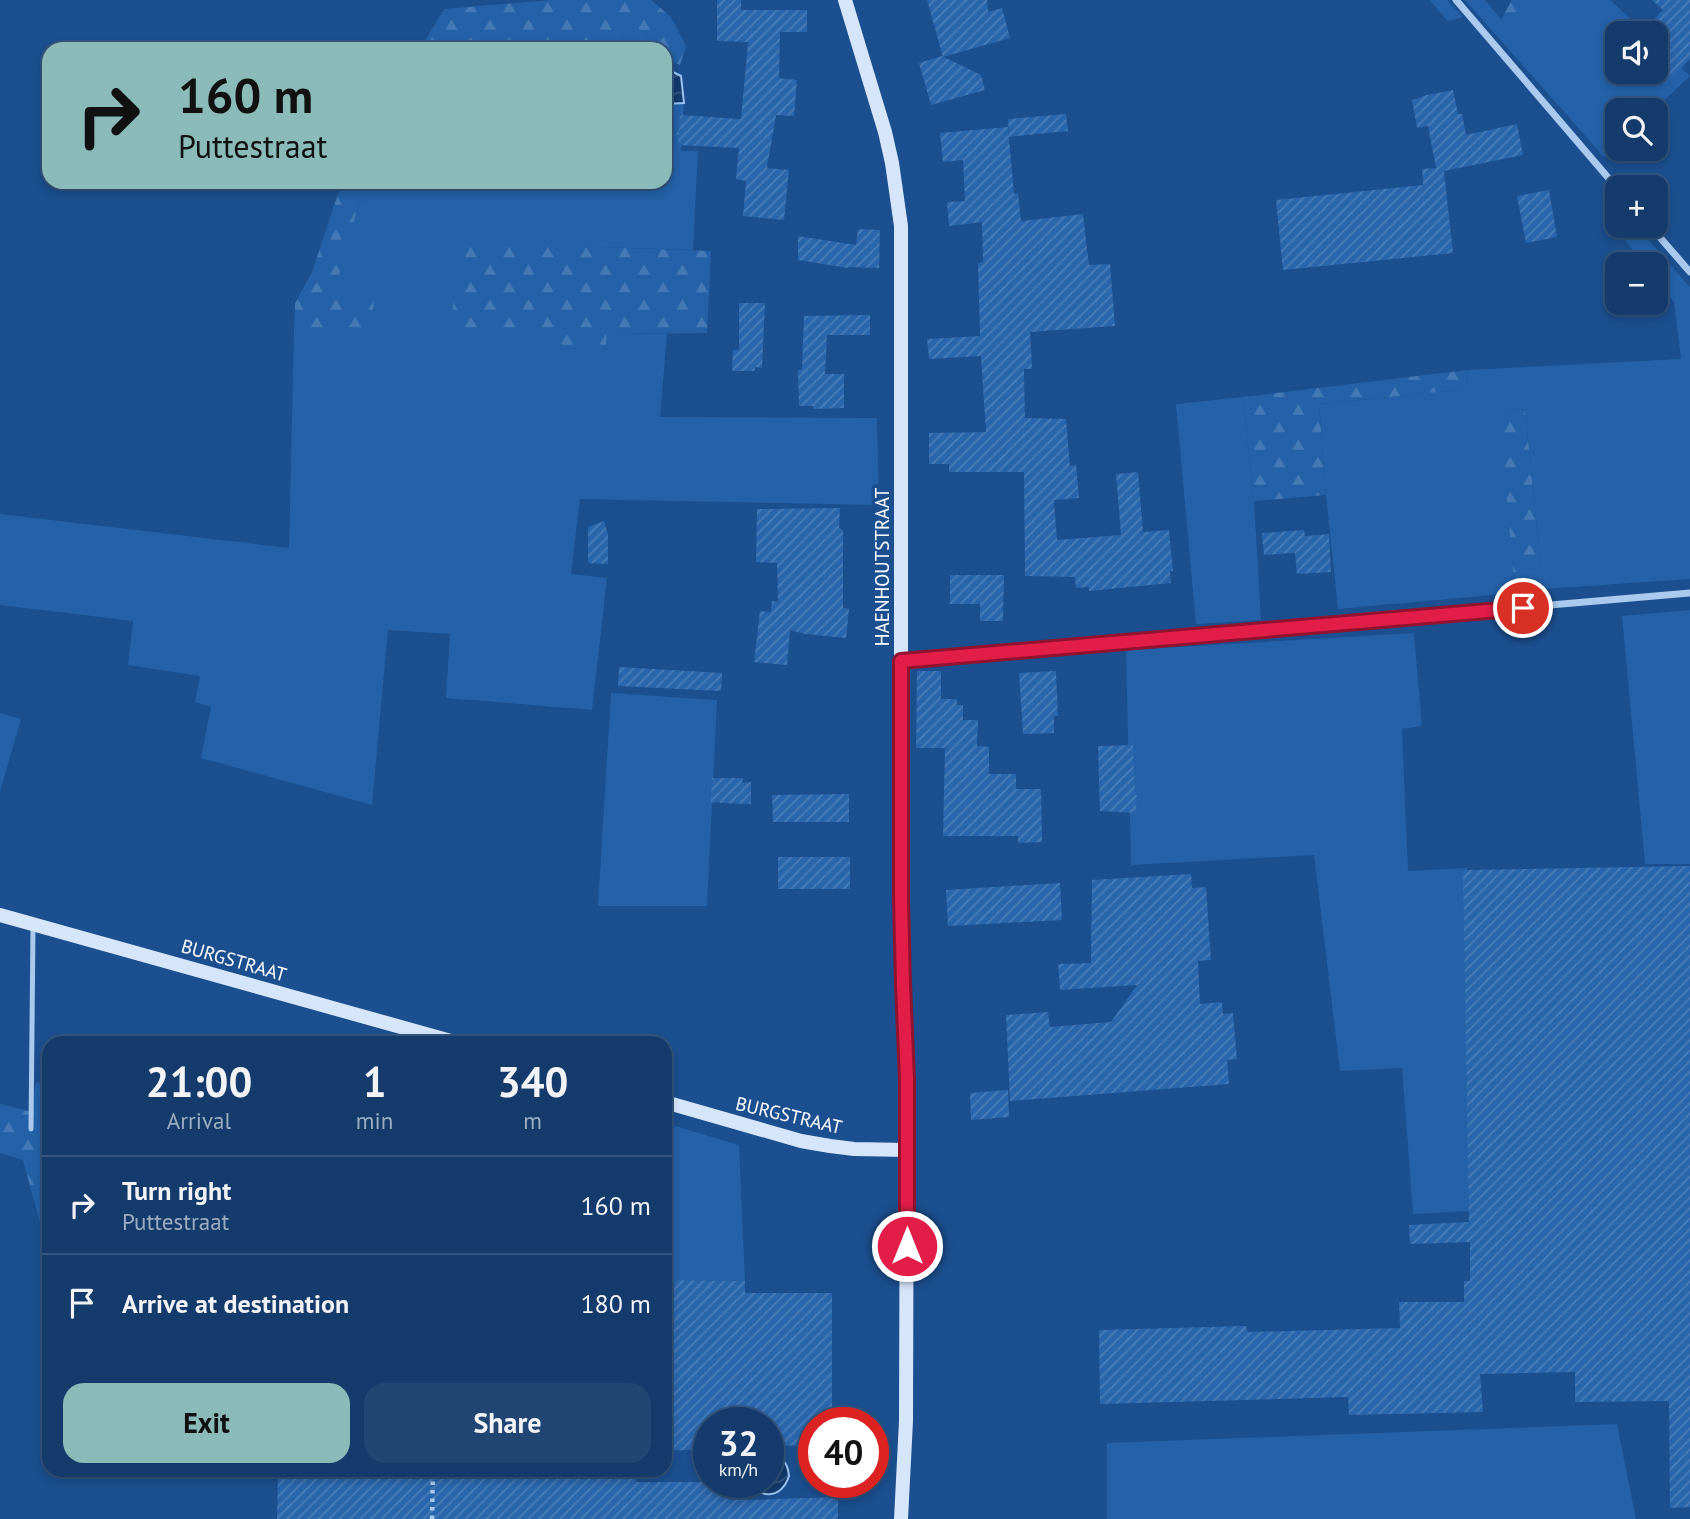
<!DOCTYPE html>
<html lang="en">
<head>
<meta charset="utf-8">
<style>
	:root { --surface:#143b6b; --page:#214673; --text:#f1f3f6; --muted:#9dadc1; --line:#33557e; --accent:#8bbbb9 }
	body { margin:0; font-family:"PT Sans",sans-serif; background:var(--page); color:var(--text); height:100vh; display:flex; flex-direction:column; font-size:26px; white-space:nowrap }
	* { box-sizing:border-box; margin:0 }
	p { font-size:23px; color:var(--muted) }
	.icon { flex:none; width:38px; height:38px; fill:none; stroke:currentColor; stroke-width:2; stroke-linecap:round; stroke-linejoin:round }
	.map { position:relative; flex:1; overflow:hidden }
	.panel { position:absolute; left:42px; top:1036px; width:630px; height:441px; display:flex; flex-direction:column; background:var(--surface); border-radius:21px; box-shadow:0 4px 10px #0003,0 0 0 2px var(--line) }
	.panel>* { flex:none }
	.guide { position:absolute; left:42px; top:42px; width:630px; height:147px; border-radius:21px; box-shadow:0 4px 10px #0003,0 0 0 2px var(--line); background:#8bbbb9; color:#111; overflow:hidden }
	.buttons { position:absolute; left:1605px; top:21px; display:grid; gap:14px }
	.buttons a { display:grid; place-items:center; width:63px; height:63px; border-radius:14px; background:var(--surface); box-shadow:0 4px 10px #0003,0 0 0 2px var(--line); font-size:35px }
	.speed { position:absolute; left:693px; top:1407px; display:flex; gap:14px; font-size:35px; font-weight:700; text-align:center }
	.speed>* { display:grid; place-content:center; width:91px; height:91px; border-radius:50%; background:var(--surface); box-shadow:0 4px 10px #0003,0 0 0 2px var(--line); line-height:1 }
	.speed small { font-size:18px; font-weight:400 }
	.speed .limit { border:10px solid #d22; background:#fff; color:#111 }
	.pin { position:absolute; display:grid; place-items:center; width:60px; height:60px; color:#fff; margin:-30px; border:4px solid #fff; border-radius:50%; box-shadow:0 2px 7px #0007 }
	.me { position:absolute; width:77px; margin:-38px; rotate:0deg; stroke-linejoin:round; filter:drop-shadow(0 0 5px #0008) }
	.turn { display:flex; align-items:center; gap:24px; height:147px; padding:0 21px; font-size:32px }
	.turn .icon { width:91px; height:91px; stroke-width:2.5 }
	.turn b { display:block; font-size:49px; line-height:60px }
	.eta { display:flex; justify-content:space-evenly; align-items:center; height:119px; text-align:center }
	.eta b { font-size:42px; font-weight:700; line-height:49px }
	.button { display:flex; gap:14px; margin-top:auto; padding:14px 21px }
	.button a { flex:1; height:80px; border-radius:21px; background:var(--accent); color:#111; font-size:28px; font-weight:700; line-height:80px; text-align:center }
	.button a+a { background:var(--page); color:var(--text) }
	ul { padding:0; list-style:none }
	li { display:flex; align-items:center; gap:21px; height:98px; padding:0 21px; border-top:2px solid var(--line) }
	li div { flex:1 }
	li b { display:block; font-size:26px }
	li em { font-style:normal }
	.map>svg:first-child { display:block }
</style>
</head>
<body>
<div class="map">
<svg width="1690" height="1519" viewBox="0 0 1690 1519">
	<defs>
		<pattern id="forest-firs" width="22" height="20" patternUnits="userSpaceOnUse" patternTransform="scale(1.75)"><rect width="22" height="20" fill="#2461a8"/><path d="M5 1l3.5 6h-7zM16 11l3.5 6h-7z" fill="#4579b5"/></pattern>
		<pattern id="water-waves" width="16" height="10" patternUnits="userSpaceOnUse" patternTransform="scale(1.75)"><rect width="16" height="10" fill="#123a6d"/><path d="M0 5q4-4 8 0t8 0" fill="none" stroke="#365883"/></pattern>
		<pattern id="building-hatch" width="6" height="6" patternUnits="userSpaceOnUse" patternTransform="scale(1.75)"><rect width="6" height="6" fill="#2a66ad"/><path d="M-1 1l2-2M0 6l6-6M5 7l2-2" fill="none" stroke="#4a7db9"/></pattern>
	</defs>
	<rect width="100%" height="100%" fill="#1b4f8f"/>
	<!-- green -->
	<g fill="#2461a8">
		<path d="M 1429,0 L 1447,0 L 1463,17 L 1448,21 Z"/>
		<path d="M 1465,0 L 1485,0 L 1501,19 L 1515,30 L 1534,0 L 1610,0 L 1646,33 L 1617,33 L 1617,72 L 1656,72 L 1656,43 L 1690,76 L 1654,110 L 1617,110 L 1617,145 L 1604,157 Z"/>
		<path d="M 636,28 L 646,33 L 655,49 L 622,49 L 623,31 Z"/>
		<path d="M 665,151 L 698,151 L 693,250 L 461,243 L 558,332 L 605,353 L 607,334 L 667,334 L 660,417 L 877,418 L 879,505 L 580,499 L 571,574 L 607,578 L 592,710 L 446,698 L 450,634 L 388,630 L 372,805 L 201,758 L 211,707 L 195,702 L 200,676 L 128,665 L 133,621 L 0,605 L 0,514 L 289,548 L 294,331 L 371,330 L 332,297 L 358,207 L 368,182 L 665,182 Z"/>
		<path d="M 1622,226 L 1636,226 L 1690,287 L 1690,579 L 1543,589 L 1525,409 L 1500,411 L 1515,593 L 1338,609 L 1326,495 L 1319,404 L 1468,389 L 1467,370 L 1681,359 L 1674,302 L 1656,278 L 1656,264 L 1644,264 L 1617,230 Z"/>
		<path d="M 1243,397 L 1254,501 L 1261,620 L 1196,624 L 1176,404 Z"/>
		<path d="M 1690,610 L 1690,864 L 1645,864 L 1622,616 Z"/>
		<path d="M 1414,633 L 1422,726 L 1402,729 L 1408,871 L 1467,868 L 1472,1211 L 1413,1214 L 1402,1068 L 1340,1071 L 1314,855 L 1131,865 L 1126,650 Z"/>
		<path d="M 611,693 L 717,700 L 707,906 L 598,906 Z"/>
		<path d="M 0,713 L 21,719 L 0,792 Z"/>
		<path d="M 665,1123 L 739,1145 L 745,1281 L 665,1280 Z"/>
		<path d="M 1617,1424 L 1636,1519 L 1107,1519 L 1107,1443 Z"/>
	</g>
	<!-- forest -->
	<g fill="url(#forest-firs)">
		<path d="M 551,0 L 651,0 L 671,17 L 686,46 L 680,65 L 665,58 L 665,49 L 655,49 L 646,33 L 636,28 L 623,32 L 622,49 L 420,49 L 444,9 Z"/>
		<path d="M 1512,0 L 1534,0 L 1515,31 L 1501,19 Z"/>
		<path d="M 684,103 L 681,152 L 665,151 L 665,104 Z"/>
		<path d="M 342,182 L 368,182 L 358,207 L 333,297 L 374,300 L 371,331 L 294,331 L 295,303 L 312,272 Z"/>
		<path d="M 461,242 L 711,251 L 707,333 L 607,334 L 605,353 L 560,350 L 558,332 L 450,330 Z"/>
		<path d="M 1467,370 L 1468,389 L 1319,404 L 1326,495 L 1254,501 L 1243,397 Z"/>
		<path d="M 1525,409 L 1543,589 L 1515,593 L 1499,411 Z"/>
		<path d="M 36,1082 L 49,1086 L 49,1232 L 42,1230 L 23,1160 L 0,1153 L 0,1104 L 32,1112 Z"/>
	</g>
	<!-- water -->
	<g fill="url(#water-waves)" stroke="#9cc4f0" stroke-width="2">
		<path d="M 665,68 L 681,76 L 684,103 L 665,104 Z"/>
		<path d="M 768,1453 C 782,1455 788,1463 789,1476 C 782,1497 762,1501 749,1482 L 768,1482 Z"/>
	</g>
	<!-- building -->
	<g fill="url(#building-hatch)">
		<path d="M 717,0 L 741,0 L 741,10 L 807,10 L 807,32 L 780,32 L 779,78 L 797,80 L 794,116 L 776,115 L 767,168 L 789,170 L 784,220 L 743,216 L 746,181 L 736,179 L 739,148 L 678,145 L 680,115 L 741,119 L 748,42 L 717,41 Z"/>
		<path d="M 927,0 L 987,0 L 988,12 L 1002,8 L 1010,38 L 943,57 Z"/>
		<path d="M 1652,0 L 1690,0 L 1690,59 L 1665,85 L 1656,76 L 1656,33 L 1641,33 L 1663,10 Z"/>
		<path d="M 942,56 L 981,75 L 985,90 L 931,105 L 919,63 Z"/>
		<path d="M 1453,90 L 1458,114 L 1462,114 L 1466,135 L 1517,124 L 1523,155 L 1444,171 L 1453,253 L 1283,270 L 1276,200 L 1423,185 L 1422,169 L 1436,168 L 1428,126 L 1417,128 L 1412,100 L 1422,97 L 1422,96 Z"/>
		<path d="M 1066,114 L 1068,131 L 1009,137 L 1008,119 Z"/>
		<path d="M 1008,127 L 1014,194 L 1018,193 L 1021,221 L 1083,214 L 1089,265 L 1110,264 L 1115,326 L 1030,332 L 1032,369 L 1024,369 L 1025,418 L 1066,419 L 1070,466 L 1076,465 L 1079,498 L 1054,500 L 1057,540 L 1121,535 L 1116,474 L 1138,472 L 1143,532 L 1169,530 L 1173,571 L 1170,571 L 1171,583 L 1089,591 L 1089,587 L 1076,588 L 1075,577 L 1025,576 L 1024,472 L 949,472 L 949,464 L 929,464 L 929,433 L 986,432 L 981,356 L 929,359 L 927,339 L 980,336 L 978,263 L 983,262 L 982,222 L 949,226 L 947,202 L 965,201 L 963,160 L 943,162 L 940,133 Z"/>
		<path d="M 1549,190 L 1557,237 L 1526,243 L 1517,196 Z"/>
		<path d="M 858,229 L 880,230 L 879,268 L 848,267 L 848,268 L 798,260 L 798,236 L 856,245 Z"/>
		<path d="M 739,303 L 765,303 L 762,368 L 755,367 L 755,371 L 733,371 L 732,369 L 733,350 L 739,350 Z"/>
		<path d="M 870,315 L 870,335 L 827,335 L 825,374 L 844,374 L 844,408 L 813,409 L 813,406 L 799,406 L 798,370 L 802,370 L 804,316 Z"/>
		<path d="M 840,508 L 839,527 L 843,531 L 843,608 L 849,609 L 846,638 L 805,634 L 790,630 L 787,665 L 754,662 L 760,611 L 771,612 L 772,601 L 778,602 L 777,563 L 756,562 L 757,509 Z"/>
		<path d="M 604,521 L 608,534 L 608,564 L 588,563 L 588,527 Z"/>
		<path d="M 1304,530 L 1305,536 L 1329,534 L 1331,572 L 1297,574 L 1295,553 L 1264,555 L 1262,533 Z"/>
		<path d="M 950,575 L 1004,575 L 1003,621 L 980,621 L 980,604 L 950,604 Z"/>
		<path d="M 619,667 L 722,673 L 721,691 L 618,686 Z"/>
		<path d="M 917,671 L 941,671 L 941,699 L 957,699 L 957,705 L 963,705 L 963,720 L 978,720 L 977,746 L 989,747 L 989,774 L 1016,774 L 1016,789 L 1041,789 L 1042,842 L 1018,843 L 1018,836 L 943,836 L 945,748 L 916,748 Z"/>
		<path d="M 1056,671 L 1058,716 L 1054,716 L 1054,733 L 1023,734 L 1019,673 Z"/>
		<path d="M 1133,745 L 1135,795 L 1137,795 L 1136,813 L 1100,811 L 1098,746 Z"/>
		<path d="M 712,778 L 743,778 L 742,783 L 751,782 L 751,804 L 720,803 L 720,802 L 711,803 Z"/>
		<path d="M 849,794 L 849,822 L 773,822 L 772,795 Z"/>
		<rect x="778" y="857" width="72" height="32"/>
		<path d="M 1690,866 L 1690,1507 L 1670,1508 L 1669,1401 L 1575,1402 L 1575,1372 L 1480,1374 L 1483,1412 L 1349,1415 L 1348,1397 L 1100,1404 L 1099,1330 L 1246,1326 L 1248,1332 L 1400,1328 L 1399,1302 L 1464,1302 L 1464,1281 L 1470,1281 L 1470,1242 L 1410,1244 L 1409,1225 L 1469,1222 L 1463,870 Z"/>
		<path d="M 1191,874 L 1192,888 L 1206,887 L 1211,960 L 1198,961 L 1200,1004 L 1222,1002 L 1223,1014 L 1233,1013 L 1237,1059 L 1227,1060 L 1229,1084 L 1010,1101 L 1006,1015 L 1048,1012 L 1050,1027 L 1111,1022 L 1137,985 L 1060,990 L 1058,964 L 1091,963 L 1092,880 Z"/>
		<path d="M 1060,883 L 1062,920 L 948,926 L 946,890 Z"/>
		<path d="M 1008,1090 L 1009,1117 L 971,1120 L 970,1093 Z"/>
		<path d="M 665,1280 L 745,1281 L 745,1293 L 832,1293 L 832,1423 L 814,1423 L 814,1445 L 768,1446 L 768,1423 L 709,1423 L 709,1449 L 665,1451 Z"/>
		<path d="M 278,1470 L 636,1470 L 636,1482 L 746,1482 L 745,1500 L 838,1497 L 838,1519 L 277,1519 Z"/>
	</g>
	<g fill="none" stroke-linecap="round" stroke-linejoin="round">
		<!-- path -->
		<path stroke="#a9c9ee" stroke-width="4.5" stroke-dasharray="3.5 5" stroke-linecap="butt" d="M 432,1519 L 433,1470"/>
		<!-- lane -->
		<path stroke="#a9c9ee" stroke-width="5" d="M 31,1129 L 33,927"/>
		<!-- street -->
		<g stroke="#a9c9ee" stroke-width="7">
			<path d="M 1456,0 L 1617,188"/>
			<path d="M 1650,226 L 1690,272"/>
			<path d="M 902,661 L 1690,593"/>
		</g>
		<!-- secondary -->
		<g stroke="#d6e6fa" stroke-width="14">
			<path d="M 845,0 L 885,132 L 892,163 L 901,226 L 901,899 L 903,985 L 907,1079 L 906,1421 L 901,1519"/>
			<path d="M 0,915 L 458,1043"/>
			<path d="M 665,1102 L 801,1141 L 830,1146 L 854,1149 L 907,1150"/>
		</g>
	</g>
	<g fill="none" stroke-linecap="round" stroke-linejoin="round">
		<!-- route casing -->
		<g stroke="#92132f" stroke-width="18">
			<path id="route" d="M 907,1246 L 907,1079 L 903,985 L 901,899 L 901,661 L 1523,608"/>
		</g>
		<!-- route -->
		<use href="#route" stroke="#e11d48" stroke-width="12"/>
	</g>
	<g text-anchor="middle" stroke-width="7" stroke-linejoin="round" paint-order="stroke">
		<!-- street labels -->
		<g font-size="19" fill="#fff" stroke="#1b4f8f">
			<text transform="translate(882 567) rotate(-90)" y="7">HAENHOUTSTRAAT</text>
			<text transform="translate(234 960) rotate(16)" y="7">BURGSTRAAT</text>
			<text transform="translate(789 1115) rotate(13)" y="7">BURGSTRAAT</text>
		</g>
	</g>
</svg>
<div class="buttons">
<a><svg class="icon" aria-label="sound" viewBox="0 0 24 24"><path d="M4 9h4l5-4v14l-5-4H4zM17 9q2 3 0 6"/></svg></a>
<a><svg class="icon" aria-label="search" viewBox="0 0 24 24"><circle cx="10" cy="10" r="6"/><path d="M15 15l6 6"/></svg></a>
<a>+</a>
<a>−</a>
</div>
<div class="speed"><div>32<small>km/h</small></div><div class="limit">40</div></div>
<div class="pin" style="left:1523px;top:608px;background:#d93025"><svg class="icon" aria-label="arrive" viewBox="0 0 24 24"><path d="M6 21V4h12l-3 4 3 4H6"/></svg></div>
<svg class="me" style="left:907px;top:1246px" viewBox="-20 -20 40 40"><circle r="17" fill="#e11d48" stroke="#fff" stroke-width="3"/><path d="M0-11L8 9 0 5-8 9z" fill="#fff"/></svg>
<div class="guide">
<div class="turn"><svg class="icon" aria-label="right" viewBox="0 0 24 24"><path d="M7 20v-9h11M14 6l5 5-5 5"/></svg><div><b>160 m</b>Puttestraat</div></div>
</div>
<section class="panel">
<div class="eta">
<div><b>21:00</b><p>Arrival</p></div>
<div><b>1</b><p>min</p></div>
<div><b>340</b><p>m</p></div>
</div>
<ul>
<li><svg class="icon" aria-label="right" viewBox="0 0 24 24"><path d="M7 20v-9h11M14 6l5 5-5 5"/></svg><div><b>Turn right</b><p>Puttestraat</p></div><em>160 m</em></li>
<li><svg class="icon" aria-label="arrive" viewBox="0 0 24 24"><path d="M6 21V4h12l-3 4 3 4H6"/></svg><div><b>Arrive at destination</b></div><em>180 m</em></li>
</ul>
<div class="button"><a>Exit</a><a>Share</a></div>
</section>
</div>
</body>
</html>
